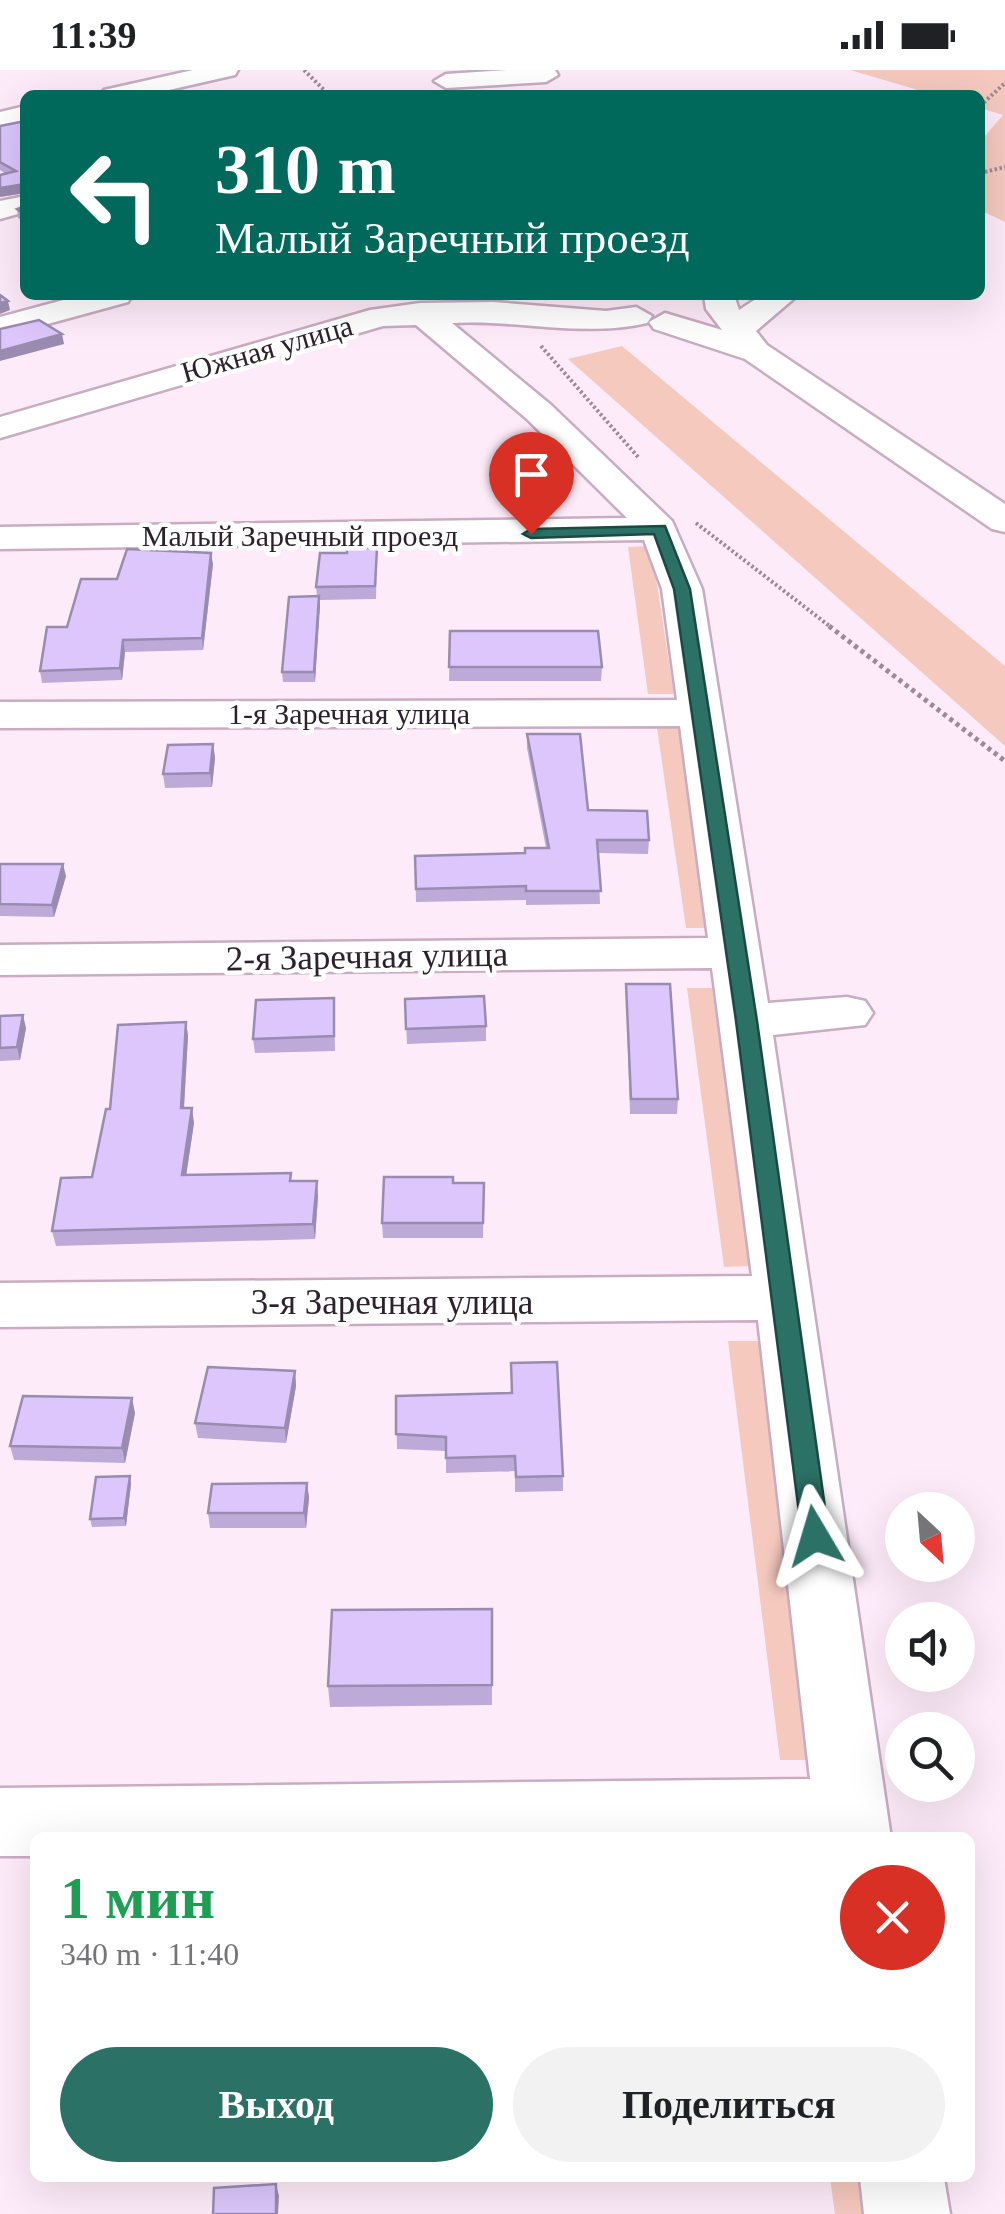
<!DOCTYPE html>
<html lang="ru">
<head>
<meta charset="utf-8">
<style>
	:root { --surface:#fff; --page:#f2f2f2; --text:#202124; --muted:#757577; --accent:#2b7166 }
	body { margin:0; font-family:Georgia,serif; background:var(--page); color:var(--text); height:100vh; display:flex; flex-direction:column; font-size:38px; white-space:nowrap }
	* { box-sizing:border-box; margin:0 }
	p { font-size:32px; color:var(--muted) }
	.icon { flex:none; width:55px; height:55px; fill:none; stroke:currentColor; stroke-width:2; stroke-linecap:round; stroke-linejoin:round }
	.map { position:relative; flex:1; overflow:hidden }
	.drawer { position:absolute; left:30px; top:1762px; width:945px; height:350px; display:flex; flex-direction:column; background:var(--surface); border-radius:15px; box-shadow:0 10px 40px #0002 }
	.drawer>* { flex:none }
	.banner { position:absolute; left:20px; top:20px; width:965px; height:210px; border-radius:15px; box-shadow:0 10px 40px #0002; background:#00695c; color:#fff; overflow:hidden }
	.needle { width:65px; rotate:154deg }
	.tools { position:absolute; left:885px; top:1422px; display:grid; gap:20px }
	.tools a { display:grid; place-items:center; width:90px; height:90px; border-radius:50%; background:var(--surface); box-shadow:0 10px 40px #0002; font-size:50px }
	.pin { position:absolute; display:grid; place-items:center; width:85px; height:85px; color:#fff; margin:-102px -42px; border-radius:50% 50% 50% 0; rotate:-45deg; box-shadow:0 0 10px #0007 }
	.pin .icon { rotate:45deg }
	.me { position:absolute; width:110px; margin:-55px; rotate:353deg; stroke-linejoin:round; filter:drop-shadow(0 0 8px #0008) }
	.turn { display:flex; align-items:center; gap:35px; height:210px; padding:0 30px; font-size:45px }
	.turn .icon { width:130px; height:130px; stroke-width:2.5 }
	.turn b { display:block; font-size:70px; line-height:85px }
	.round { display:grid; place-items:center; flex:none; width:105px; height:105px; border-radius:52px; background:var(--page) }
	.summary { display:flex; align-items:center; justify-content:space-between; height:170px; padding:0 30px }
	h1 { font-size:60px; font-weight:600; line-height:75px; color:#1e9e55 }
	.cta { display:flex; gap:20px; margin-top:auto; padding:20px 30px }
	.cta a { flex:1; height:115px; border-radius:60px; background:var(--accent); color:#fff; font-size:40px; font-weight:600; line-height:115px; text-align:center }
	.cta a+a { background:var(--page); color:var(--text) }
	.status { display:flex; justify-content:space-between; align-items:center; height:70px; padding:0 50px; background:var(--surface); direction:ltr }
	.status svg { height:28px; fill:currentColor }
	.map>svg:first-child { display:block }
</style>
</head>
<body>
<div class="status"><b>11:39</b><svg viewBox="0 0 49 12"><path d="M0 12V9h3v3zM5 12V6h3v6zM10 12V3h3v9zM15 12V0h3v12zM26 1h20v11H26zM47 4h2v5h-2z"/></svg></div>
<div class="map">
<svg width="1005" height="2144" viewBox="0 0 1005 2144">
	<rect width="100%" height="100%" fill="#feebf9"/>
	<!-- green -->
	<g fill="#f5c9be">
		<path d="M 850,0 L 1005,0 L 1005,152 L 980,140 L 980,72 L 1003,45 L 980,38 L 980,25 L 935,25 Z"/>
		<path d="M 622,276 L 1005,596 L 1005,676 L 568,289 Z"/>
		<path d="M 651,476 L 674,624 L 648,624 L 628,477 Z"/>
		<path d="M 657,658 L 681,658 L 713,858 L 686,858 Z"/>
		<path d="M 687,918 L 712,918 L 752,1196 L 724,1197 Z"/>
		<path d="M 728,1271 L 760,1271 L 819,1690 L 780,1690 Z"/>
		<path d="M 830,2108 L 872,2108 L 878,2144 L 835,2144 Z"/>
	</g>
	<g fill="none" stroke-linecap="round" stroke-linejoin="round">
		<!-- minor casing -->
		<g stroke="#c9acc2" stroke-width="5">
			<g id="minor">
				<path d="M 193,0 L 238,0 L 235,5 L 147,25 L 100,25 L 104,20 Z"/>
				<path d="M 507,0 L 555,0 L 558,5 L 546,12 L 446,18 L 434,11 L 446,4 Z"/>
				<path d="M 25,36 L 25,52 L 0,58 L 0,42 Z"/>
				<path d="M 25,126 L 25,142 L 0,149 L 0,131 Z"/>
				<path d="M 82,225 L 132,225 L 128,232 L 0,267 L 0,247 Z"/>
				<path d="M 704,225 L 734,225 L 739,240 L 762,225 L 798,225 L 756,261 L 767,275 L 1005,434 L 1005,462 L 992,459 L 745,289 L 654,259 L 649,252 L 665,243 L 722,260 L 706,239 Z"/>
				<path d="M 493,232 L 606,241 L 636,237 L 652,246 L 647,253 C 584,268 516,249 452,253 L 551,335 L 672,451 L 702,519 L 768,933 L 847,927 L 865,931 L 873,943 L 865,955 L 773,965 L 891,1768 L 35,1768 L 35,1786 L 0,1786 L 0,1718 L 810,1709 L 758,1250 L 0,1257 L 0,1213 L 752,1206 L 712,898 L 0,905 L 0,875 L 708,868 L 680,656 L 0,658 L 0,632 L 677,630 L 662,519 L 644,470 L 0,479 L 0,457 L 627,448 L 527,349 L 416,255 L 383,256 L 0,368 L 0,347 L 370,240 L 420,233 Z"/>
				<path d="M 860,2108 L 944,2108 L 950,2144 L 864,2144 Z"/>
			</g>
		</g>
		<!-- path-far1 -->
		<g stroke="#9a8b96" stroke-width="4" stroke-dasharray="2.5 2.5" stroke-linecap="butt">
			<path d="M 304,0 L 329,25"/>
			<path d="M 980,36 L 1005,13"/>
			<path d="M 980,103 L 1005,97"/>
			<path d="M 541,276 L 638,387"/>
			<path d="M 696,453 L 832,558"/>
		</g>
		<!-- path -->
		<path stroke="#9a8b96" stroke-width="5" stroke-dasharray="4 4" stroke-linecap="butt" d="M 829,556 L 1005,691"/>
		<!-- minor -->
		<use href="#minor" fill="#fff" fill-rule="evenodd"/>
	</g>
	<!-- wall -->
	<g fill="#bdaad9">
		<path d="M 0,56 L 25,123 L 0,127 L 0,105 L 6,104 L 0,100 Z"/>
		<path d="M 25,136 L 25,153 L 18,148 L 17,139 Z"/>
		<path d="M 377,478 L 376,529 L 320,530 L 315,612 L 283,612 L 282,602 L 317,526 L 316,517 Z"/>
		<path d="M 213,494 L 203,580 L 125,582 L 122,610 L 42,613 L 40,601 L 67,557 L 117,509 Z"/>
		<path d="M 450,561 L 602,597 L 601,611 L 449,611 Z"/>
		<path d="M 527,664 L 588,740 L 649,770 L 648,784 L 598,783 L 600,834 L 526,835 L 526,830 L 416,832 L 415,786 L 525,783 L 546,778 L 527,678 Z"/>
		<path d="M 213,674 L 215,688 L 212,717 L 165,718 L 163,704 Z"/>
		<path d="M 0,794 L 66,806 L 54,847 L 0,846 Z"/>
		<path d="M 626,914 L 678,1029 L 677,1044 L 630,1044 Z"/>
		<path d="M 334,928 L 335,981 L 255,983 L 253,969 Z"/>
		<path d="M 405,929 L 486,956 L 486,971 L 407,974 Z"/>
		<path d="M 0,946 L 26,958 L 20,990 L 0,991 Z"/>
		<path d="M 186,952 L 188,966 L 184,1038 L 194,1053 L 186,1105 L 292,1111 L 318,1126 L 315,1169 L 56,1176 L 52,1161 L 92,1107 L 110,1039 Z"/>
		<path d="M 454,1113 L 484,1113 L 483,1168 L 383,1168 L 382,1153 Z"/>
		<path d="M 295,1301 L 296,1316 L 286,1373 L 198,1368 L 195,1353 Z"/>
		<path d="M 396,1326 L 563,1406 L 563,1421 L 515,1422 L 515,1401 L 446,1403 L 446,1381 L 397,1379 Z"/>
		<path d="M 135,1343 L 125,1393 L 14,1390 L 10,1376 Z"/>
		<path d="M 307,1413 L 309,1428 L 306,1458 L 210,1458 L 208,1443 Z"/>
		<path d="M 131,1414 L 126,1456 L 92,1457 L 90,1449 Z"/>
		<path d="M 492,1539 L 492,1635 L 330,1637 L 328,1616 Z"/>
	</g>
	<!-- shaded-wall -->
	<g fill="#9a8bb0">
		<path d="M 25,114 L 25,123 L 0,127 L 0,118 Z"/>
		<path d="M 8,231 L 10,240 L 0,244 L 0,233 Z"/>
		<path d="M 62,264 L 64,274 L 0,291 L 0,281 Z"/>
		<path d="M 211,483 L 213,494 L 203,580 L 202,568 Z"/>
		<path d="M 319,526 L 320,537 L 315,612 L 314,602 Z"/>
		<path d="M 123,570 L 125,582 L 122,610 L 120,598 Z"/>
		<path d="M 213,674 L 215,688 L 212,717 L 210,703 Z"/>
		<path d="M 63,794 L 66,806 L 54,847 L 52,835 Z"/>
		<path d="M 23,945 L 26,958 L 20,990 L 17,977 Z"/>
		<path d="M 186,952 L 188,966 L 183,1053 L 181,1038 Z"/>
		<path d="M 192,1038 L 194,1053 L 184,1120 L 182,1105 Z"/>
		<path d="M 317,1111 L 318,1126 L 315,1169 L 313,1154 Z"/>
		<path d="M 295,1301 L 296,1316 L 286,1373 L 285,1358 Z"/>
		<path d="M 132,1328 L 135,1343 L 125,1393 L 122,1378 Z"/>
		<path d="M 130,1406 L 131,1414 L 126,1456 L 124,1448 Z"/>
		<path d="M 307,1413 L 309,1428 L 306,1458 L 304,1443 Z"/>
		<path d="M 276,2114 L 279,2126 L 278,2144 L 276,2144 Z"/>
	</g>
	<!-- building -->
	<g fill="#dcc6fc" stroke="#9a8bb0" stroke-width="2.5">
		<path d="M 25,51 L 25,114 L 0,118 L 0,105 L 16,101 L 0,92 L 0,56 Z"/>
		<path d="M 25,136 L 25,145 L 17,139 Z"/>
		<path d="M 0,225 L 8,231 L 0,233 Z"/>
		<path d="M 39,250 L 62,264 L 0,281 L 0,259 Z"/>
		<path d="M 347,478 L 377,478 L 375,516 L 316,517 L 320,483 L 347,483 Z"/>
		<path d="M 127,479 L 211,483 L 202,568 L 123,570 L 120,598 L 40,601 L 47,557 L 67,557 L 81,509 L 117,509 Z"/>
		<path d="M 319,526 L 314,602 L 282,602 L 289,527 Z"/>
		<path d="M 450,561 L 598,561 L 602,597 L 449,597 Z"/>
		<path d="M 527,664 L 580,664 L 588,740 L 647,741 L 649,770 L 597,770 L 601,821 L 526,821 L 526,816 L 416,819 L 415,786 L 525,783 L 525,778 L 549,778 Z"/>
		<path d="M 213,674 L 210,703 L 163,704 L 168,675 Z"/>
		<path d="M 0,794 L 63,794 L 52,835 L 0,834 Z"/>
		<path d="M 626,914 L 670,914 L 678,1029 L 631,1029 Z"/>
		<path d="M 484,926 L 486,956 L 406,959 L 405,929 Z"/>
		<path d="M 334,928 L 334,966 L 253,969 L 256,930 Z"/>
		<path d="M 23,945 L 17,977 L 0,978 L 0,946 Z"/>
		<path d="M 186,952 L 181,1038 L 192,1038 L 182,1105 L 291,1103 L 290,1111 L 317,1111 L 313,1154 L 52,1161 L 61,1108 L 92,1107 L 106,1039 L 110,1039 L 118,955 Z"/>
		<path d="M 384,1107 L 453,1107 L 453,1113 L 484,1113 L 483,1153 L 382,1153 Z"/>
		<path d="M 557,1292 L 563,1406 L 516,1407 L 515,1386 L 446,1388 L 446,1367 L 396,1364 L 396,1326 L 512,1323 L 511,1293 Z"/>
		<path d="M 208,1297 L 295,1301 L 285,1358 L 195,1353 Z"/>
		<path d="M 23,1326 L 132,1328 L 122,1378 L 10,1376 Z"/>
		<path d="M 130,1406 L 124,1448 L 90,1449 L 96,1407 Z"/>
		<path d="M 307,1413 L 304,1443 L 208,1443 L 212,1414 Z"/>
		<path d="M 492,1539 L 492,1615 L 328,1616 L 332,1540 Z"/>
		<path d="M 276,2114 L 276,2144 L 213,2144 L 214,2118 Z"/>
	</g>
	<!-- route -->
	<path fill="#2b7166" stroke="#1c4942" stroke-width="2.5" d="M 665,456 L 690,519 L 757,951 L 829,1466 L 825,1474 L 806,1474 L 802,1466 L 736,951 L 674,519 L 654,464 L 531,468 L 523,464 L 531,459 Z"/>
	<g text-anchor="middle" stroke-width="9" stroke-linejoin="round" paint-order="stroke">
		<!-- far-street labels -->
		<g font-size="30" fill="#2d222b" stroke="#fff">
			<text transform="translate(267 279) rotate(-16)" y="10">Южная улица</text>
			<text x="300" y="476">Малый Заречный проезд</text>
			<text x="349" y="654">1-я Заречная улица</text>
		</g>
		<!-- street labels -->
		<g font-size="35" fill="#2d222b" stroke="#fff">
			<text transform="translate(367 886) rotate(-1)" y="12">2-я Заречная улица</text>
			<text x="392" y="1244">3-я Заречная улица</text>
		</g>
	</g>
</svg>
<div class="tools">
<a><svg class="needle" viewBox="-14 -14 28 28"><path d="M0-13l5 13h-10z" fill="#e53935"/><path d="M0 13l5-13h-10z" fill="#757577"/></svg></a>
<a><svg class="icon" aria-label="sound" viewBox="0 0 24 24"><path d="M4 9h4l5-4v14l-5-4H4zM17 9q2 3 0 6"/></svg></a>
<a><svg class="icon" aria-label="search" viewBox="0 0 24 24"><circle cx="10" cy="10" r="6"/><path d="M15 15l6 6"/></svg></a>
</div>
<div class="pin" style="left:531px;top:464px;background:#d93025"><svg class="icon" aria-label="arrive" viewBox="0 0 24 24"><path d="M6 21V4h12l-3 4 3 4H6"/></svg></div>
<svg class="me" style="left:815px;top:1466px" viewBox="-20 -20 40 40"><path d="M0-17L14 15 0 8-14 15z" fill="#2b7166" stroke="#fff" stroke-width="4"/></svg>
<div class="banner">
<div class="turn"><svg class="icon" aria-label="left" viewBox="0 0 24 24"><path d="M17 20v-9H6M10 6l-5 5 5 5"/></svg><div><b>310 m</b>Малый Заречный проезд</div></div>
</div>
<section class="drawer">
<div class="summary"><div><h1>1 мин</h1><p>340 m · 11:40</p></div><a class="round" style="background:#d93025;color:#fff"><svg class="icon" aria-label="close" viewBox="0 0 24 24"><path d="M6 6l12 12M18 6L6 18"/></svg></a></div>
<div class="cta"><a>Выход</a><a>Поделиться</a></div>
</section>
</div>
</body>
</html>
